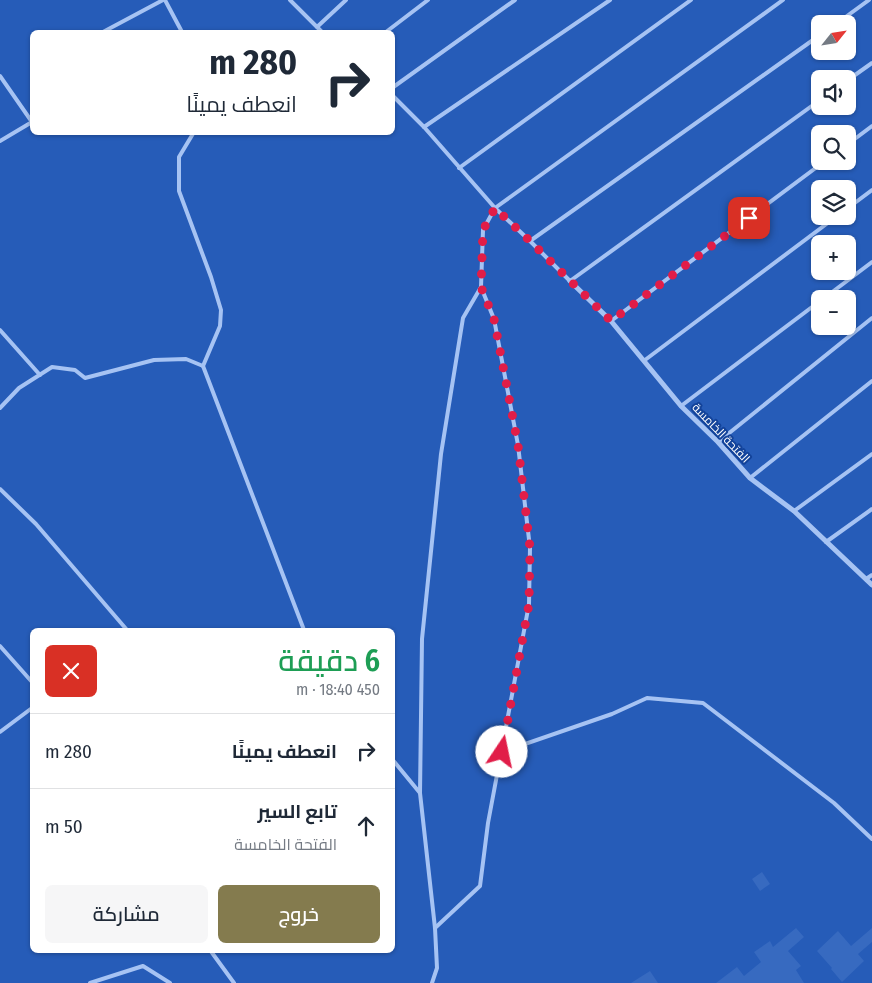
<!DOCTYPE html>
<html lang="ar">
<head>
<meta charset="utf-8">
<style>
	:root { --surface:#fff; --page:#f6f6f7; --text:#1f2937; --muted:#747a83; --line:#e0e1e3; --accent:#847b4e }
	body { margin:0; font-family:"Fira Sans Condensed",Cairo,sans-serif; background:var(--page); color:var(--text); direction:rtl; height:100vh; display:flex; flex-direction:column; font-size:19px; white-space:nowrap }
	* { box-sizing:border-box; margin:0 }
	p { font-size:16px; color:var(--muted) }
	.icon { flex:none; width:28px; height:28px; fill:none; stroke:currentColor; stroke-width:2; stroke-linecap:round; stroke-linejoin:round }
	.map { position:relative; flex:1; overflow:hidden; direction:ltr }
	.side { position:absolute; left:30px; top:628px; width:365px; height:325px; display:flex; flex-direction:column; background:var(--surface); border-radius:8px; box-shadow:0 1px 4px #0004; direction:rtl }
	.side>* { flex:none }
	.hud { position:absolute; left:30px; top:30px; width:365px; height:105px; border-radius:8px; box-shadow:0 1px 4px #0004; direction:rtl; background:#fff; color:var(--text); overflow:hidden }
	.needle { width:32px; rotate:60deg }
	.controls { position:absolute; left:811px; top:15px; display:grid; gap:10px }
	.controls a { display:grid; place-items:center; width:45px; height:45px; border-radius:8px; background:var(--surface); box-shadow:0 1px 4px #0004; font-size:25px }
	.pin { position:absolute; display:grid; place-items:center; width:42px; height:42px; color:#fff; margin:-21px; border-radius:10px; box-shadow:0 2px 8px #0006 }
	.me { position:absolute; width:55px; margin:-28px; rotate:11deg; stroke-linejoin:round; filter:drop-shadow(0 0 4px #0008) }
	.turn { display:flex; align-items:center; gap:18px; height:105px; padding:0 15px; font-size:22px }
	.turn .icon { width:65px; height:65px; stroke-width:2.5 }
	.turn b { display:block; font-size:35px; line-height:42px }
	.round { display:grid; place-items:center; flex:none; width:52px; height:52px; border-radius:8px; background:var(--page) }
	.overview { display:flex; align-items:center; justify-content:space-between; height:85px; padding:0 15px }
	h1 { font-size:30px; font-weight:600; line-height:38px; color:#1e9e55 }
	.action { display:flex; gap:10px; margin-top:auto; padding:10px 15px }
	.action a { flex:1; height:58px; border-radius:8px; background:var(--accent); color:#fff; font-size:20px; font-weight:600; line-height:58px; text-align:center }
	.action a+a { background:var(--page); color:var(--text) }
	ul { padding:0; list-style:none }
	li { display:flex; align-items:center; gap:15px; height:75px; padding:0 15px; border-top:1px solid var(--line) }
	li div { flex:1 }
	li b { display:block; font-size:19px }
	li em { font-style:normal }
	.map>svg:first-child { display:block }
</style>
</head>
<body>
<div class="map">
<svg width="872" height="983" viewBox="0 0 872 983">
	<rect width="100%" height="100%" fill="#13439a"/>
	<!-- green -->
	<path fill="#265cb8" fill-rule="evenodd" d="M 0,0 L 872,0 L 872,983 L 0,983 ZM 820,24 L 848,24 L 848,51 L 820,51 ZM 32,32 L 392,32 L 392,132 L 32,132 ZM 820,79 L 848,79 L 848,106 L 820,106 ZM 820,134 L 848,134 L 848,161 L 820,161 ZM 820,189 L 848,189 L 848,216 L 820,216 ZM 820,244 L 848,244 L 848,271 L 820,271 ZM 820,299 L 848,299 L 848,326 L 820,326 ZM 32,630 L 392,630 L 392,950 L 32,950 Z"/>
	<!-- building -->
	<g fill="#376ac0">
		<path d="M 762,872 L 770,884 L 760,891 L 752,879 Z"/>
		<path d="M 796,928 L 804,937 L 788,951 L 801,966 L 796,970 L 804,983 L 716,983 L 737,967 L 744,976 L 761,962 L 754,952 L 770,941 L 773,947 Z"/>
		<path d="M 872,928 L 872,942 L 858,954 L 864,961 L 842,982 L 831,969 L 832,968 L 817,951 L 838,931 L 851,946 Z"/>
		<path d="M 650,971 L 658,983 L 631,983 Z"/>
	</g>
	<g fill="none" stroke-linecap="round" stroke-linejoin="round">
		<!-- lane -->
		<g stroke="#a6c3f3" stroke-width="4">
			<path d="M 165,0 L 182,32"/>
			<path d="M 290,0 L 322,32"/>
			<path d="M 836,24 L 869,0"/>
			<path d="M 317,27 L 346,0"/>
			<path d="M 103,32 L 163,0"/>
			<path d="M 386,32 L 428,0"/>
			<path d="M 0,76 L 32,122"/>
			<path d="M 848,80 L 872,63"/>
			<path d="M 392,88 L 515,0"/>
			<path d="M 392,95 L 424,127 L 495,208 L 530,241 L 570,281 L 820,100"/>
			<path d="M 424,127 L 610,0"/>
			<path d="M 194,132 L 179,157 L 179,191 L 211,277 L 221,310 L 220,326 L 203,366"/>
			<path d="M 0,141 L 32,122"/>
			<path d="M 848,144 L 872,126"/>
			<path d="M 459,168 L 691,0"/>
			<path d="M 848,208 L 872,190"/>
			<path d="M 530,241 L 820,35"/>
			<path d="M 823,299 L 872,262"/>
			<path d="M 611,321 L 825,161"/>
			<path d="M 0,330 L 40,375"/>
			<path d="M 645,360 L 837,216"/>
			<path d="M 681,406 L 820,301"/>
			<path d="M 0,408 L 19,388 L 52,367 L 75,370 L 85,378 L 154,360 L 186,359 L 203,366 L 304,630"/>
			<path d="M 718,442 L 872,318"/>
			<path d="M 750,478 L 872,381"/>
			<path d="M 0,489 L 36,524 L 127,630"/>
			<path d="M 794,511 L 872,454"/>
			<path d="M 826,542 L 872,509"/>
			<path d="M 866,579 L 872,575"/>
			<path d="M 0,646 L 32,682"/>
			<path d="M 0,732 L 32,708"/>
			<path d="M 502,752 L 612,714 L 647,698 L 703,703 L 834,803 L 872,839"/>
			<path d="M 392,759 L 420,793"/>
			<path d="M 435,928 L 480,886 L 488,823 L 529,604 L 530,548 L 518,445 L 494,319 L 481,287"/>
			<path d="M 210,950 L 234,983"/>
			<path d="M 90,983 L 143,966 L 170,983"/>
			<path d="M 432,983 L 437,968 L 435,928 L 420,793 L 422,639 L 441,454 L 463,318 L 481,287 L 483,230 L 495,208 L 783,0"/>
		</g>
		<!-- street -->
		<path stroke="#a6c3f3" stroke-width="5" d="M 570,281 L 611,321 L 681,406 L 718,442 L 750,478 L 794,511 L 872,585"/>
	</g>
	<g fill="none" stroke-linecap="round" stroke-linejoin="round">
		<!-- route -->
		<path stroke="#e11d48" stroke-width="9" stroke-dasharray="0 16.2" d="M 502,752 L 529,604 L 530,548 L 518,445 L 494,319 L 481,287 L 483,230 L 495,208 L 530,241 L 611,321 L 749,218"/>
	</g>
	<g text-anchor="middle" stroke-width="4" stroke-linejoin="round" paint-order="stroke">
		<!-- street labels -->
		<g font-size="12" fill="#fff" stroke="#13439a">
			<text transform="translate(721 433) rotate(46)" y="4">الفتحة الخامسة</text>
		</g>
	</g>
</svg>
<div class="controls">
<a><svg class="needle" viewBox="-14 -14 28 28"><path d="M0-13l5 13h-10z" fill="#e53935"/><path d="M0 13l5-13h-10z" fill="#747a83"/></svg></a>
<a><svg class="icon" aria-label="sound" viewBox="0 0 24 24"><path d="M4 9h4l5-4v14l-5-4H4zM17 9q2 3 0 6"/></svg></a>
<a><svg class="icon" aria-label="search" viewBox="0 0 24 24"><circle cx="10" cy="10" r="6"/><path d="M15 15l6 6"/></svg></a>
<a><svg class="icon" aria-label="layers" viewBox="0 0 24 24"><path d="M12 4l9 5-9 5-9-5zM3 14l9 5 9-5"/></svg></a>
<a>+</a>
<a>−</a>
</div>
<div class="pin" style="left:749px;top:218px;background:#d93025"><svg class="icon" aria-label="arrive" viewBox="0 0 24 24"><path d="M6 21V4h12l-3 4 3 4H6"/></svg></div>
<svg class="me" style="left:502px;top:752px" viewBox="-20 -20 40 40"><circle r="19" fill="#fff"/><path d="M0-13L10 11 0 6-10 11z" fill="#e11d48"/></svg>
<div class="hud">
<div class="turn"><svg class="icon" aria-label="right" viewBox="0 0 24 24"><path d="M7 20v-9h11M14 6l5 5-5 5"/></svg><div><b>280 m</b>انعطف يمينًا</div></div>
</div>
<section class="side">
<div class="overview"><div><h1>6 دقيقة</h1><p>450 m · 18:40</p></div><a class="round" style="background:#d93025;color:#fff"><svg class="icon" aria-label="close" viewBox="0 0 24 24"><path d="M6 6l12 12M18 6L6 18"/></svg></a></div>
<ul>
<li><svg class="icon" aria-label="right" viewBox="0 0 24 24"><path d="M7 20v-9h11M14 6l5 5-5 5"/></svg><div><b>انعطف يمينًا</b></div><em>280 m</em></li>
<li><svg class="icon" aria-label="ahead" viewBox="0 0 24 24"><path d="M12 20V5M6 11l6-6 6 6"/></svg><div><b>تابع السير</b><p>الفتحة الخامسة</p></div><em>50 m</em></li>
</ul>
<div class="action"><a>خروج</a><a>مشاركة</a></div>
</section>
</div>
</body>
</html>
